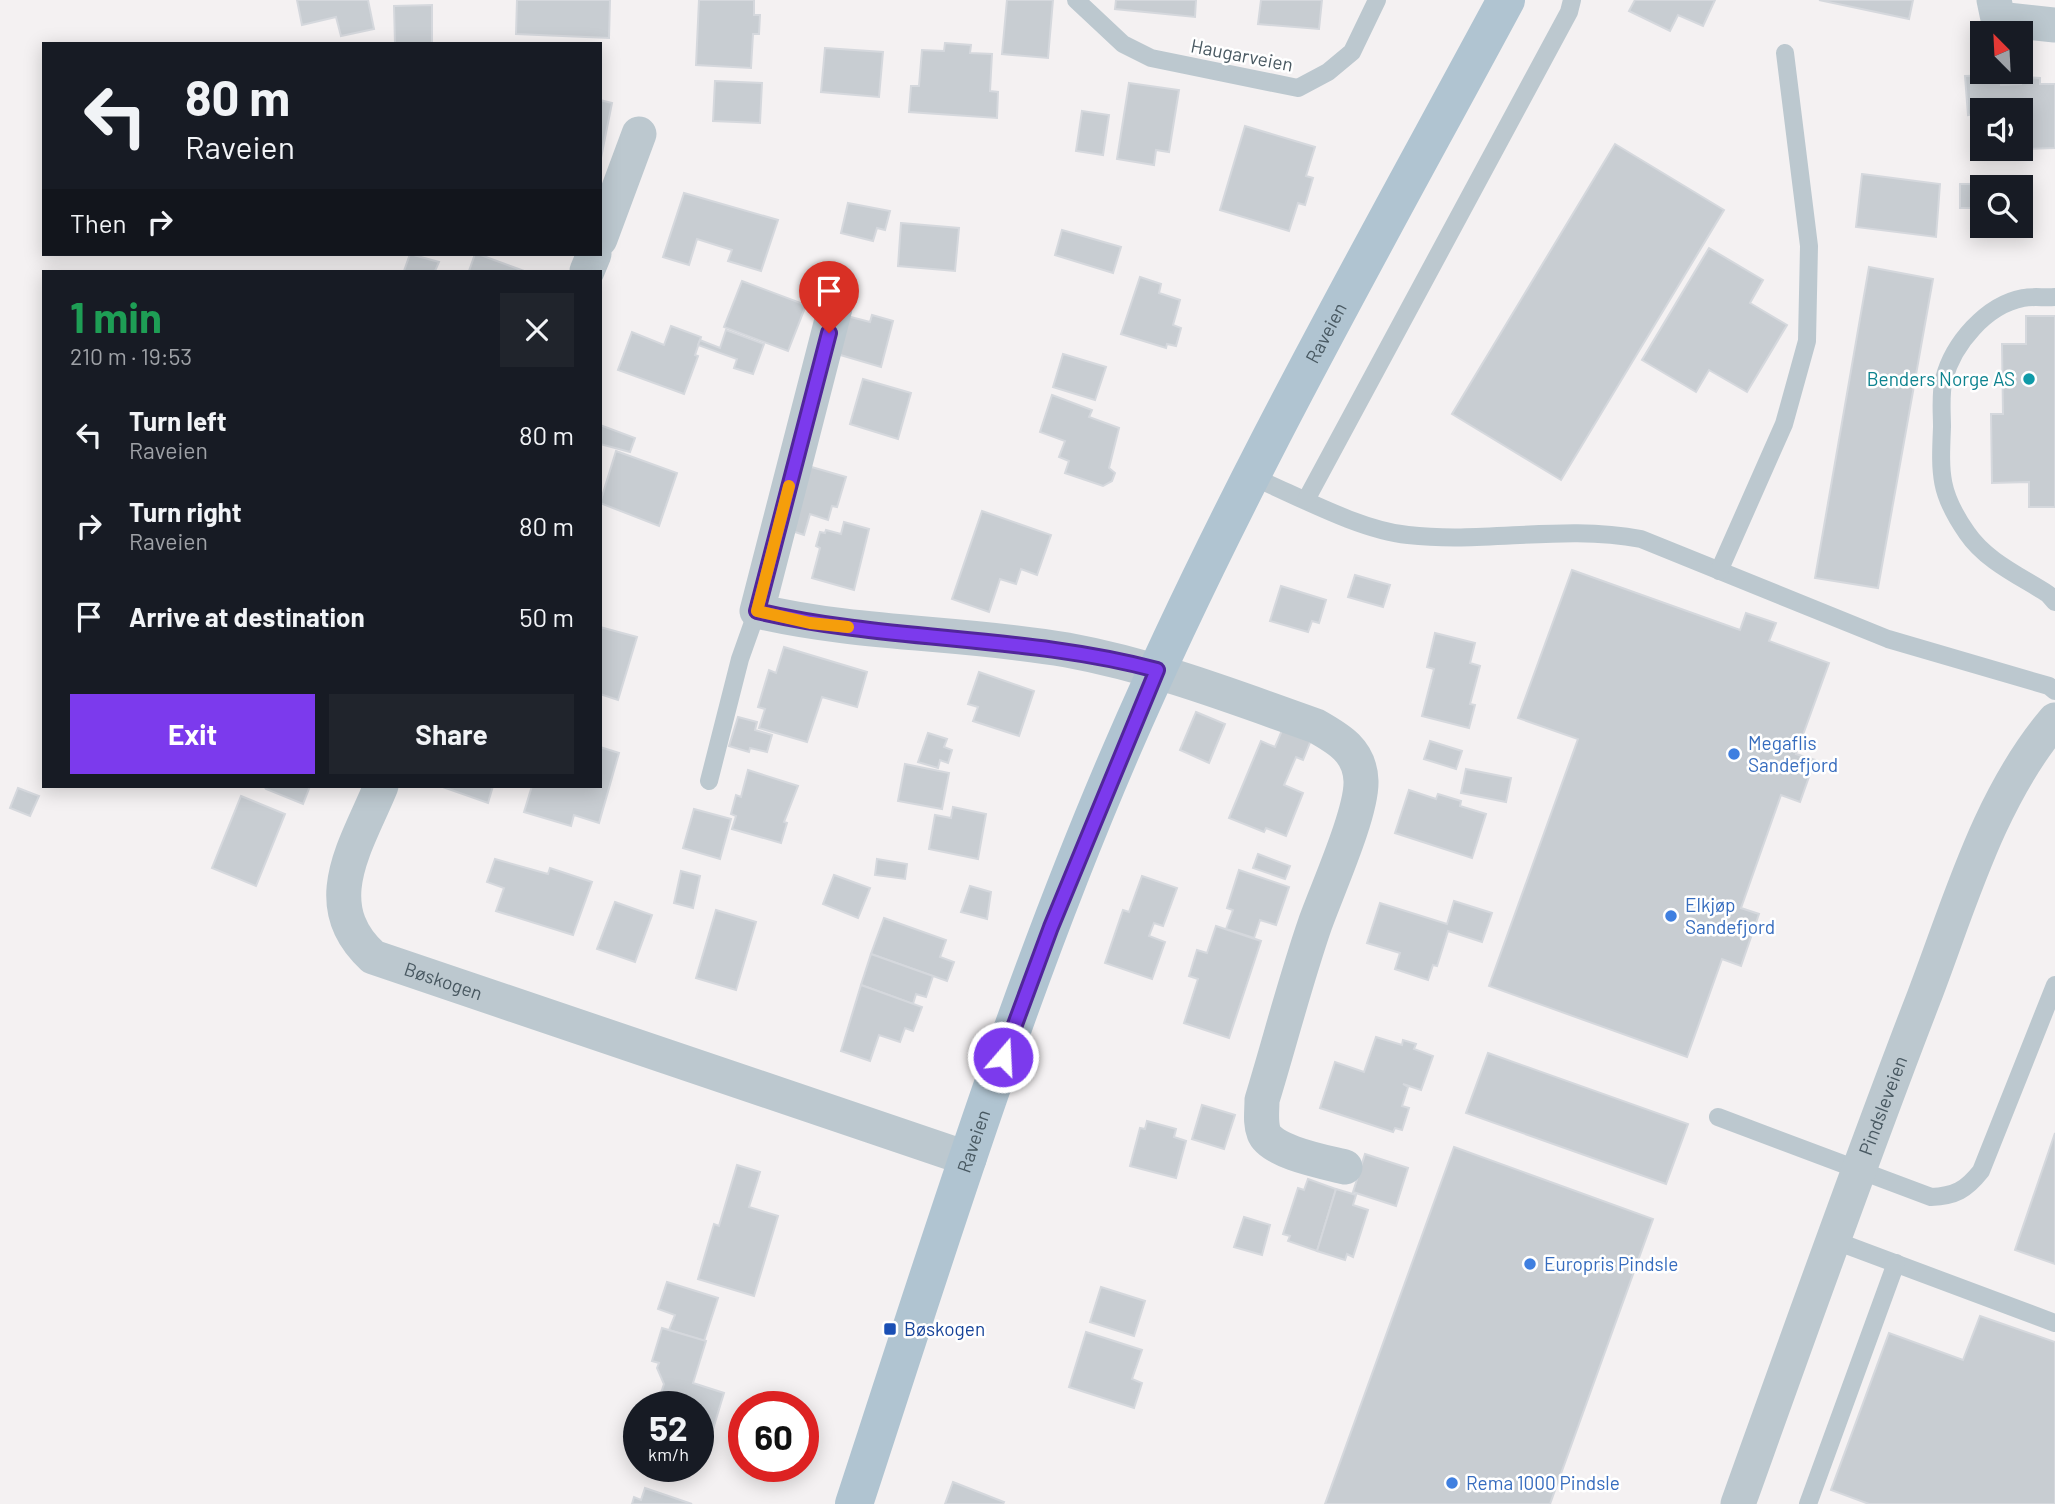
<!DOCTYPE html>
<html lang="en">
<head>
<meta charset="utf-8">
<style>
	:root { --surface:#171b24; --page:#20242c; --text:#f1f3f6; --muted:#9ea1a6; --accent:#7c3aed }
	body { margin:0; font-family:Barlow,sans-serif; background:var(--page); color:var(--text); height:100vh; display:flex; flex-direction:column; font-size:26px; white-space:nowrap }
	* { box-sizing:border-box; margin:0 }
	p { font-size:23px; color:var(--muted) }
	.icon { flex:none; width:38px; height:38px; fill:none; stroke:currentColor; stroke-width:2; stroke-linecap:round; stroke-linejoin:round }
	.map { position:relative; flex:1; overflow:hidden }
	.panel { position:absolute; left:42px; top:270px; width:560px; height:518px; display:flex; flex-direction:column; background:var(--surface); border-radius:0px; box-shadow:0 4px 18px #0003 }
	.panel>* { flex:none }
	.hud { position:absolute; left:42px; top:42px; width:560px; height:214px; border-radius:0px; box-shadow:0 4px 18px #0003; background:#171b24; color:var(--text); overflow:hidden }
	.needle { width:46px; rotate:336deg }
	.tools { position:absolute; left:1970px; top:21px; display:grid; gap:14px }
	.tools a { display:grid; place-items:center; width:63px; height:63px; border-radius:0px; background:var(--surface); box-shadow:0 4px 18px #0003; font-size:35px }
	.speed { position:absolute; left:623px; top:1391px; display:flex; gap:14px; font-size:35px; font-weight:700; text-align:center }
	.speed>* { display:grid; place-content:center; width:91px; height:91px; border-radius:50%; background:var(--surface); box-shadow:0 4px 18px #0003; line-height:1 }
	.speed small { font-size:18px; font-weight:400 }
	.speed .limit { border:10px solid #d22; background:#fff; color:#111 }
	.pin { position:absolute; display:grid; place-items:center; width:60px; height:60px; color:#fff; margin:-72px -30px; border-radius:50% 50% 50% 0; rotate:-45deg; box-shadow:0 0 7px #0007 }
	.pin .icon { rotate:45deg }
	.me { position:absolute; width:77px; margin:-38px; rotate:19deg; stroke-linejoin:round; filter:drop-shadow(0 0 5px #0008) }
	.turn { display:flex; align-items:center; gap:24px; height:147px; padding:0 28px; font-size:32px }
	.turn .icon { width:91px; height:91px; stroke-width:2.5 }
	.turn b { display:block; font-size:49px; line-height:60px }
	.then { display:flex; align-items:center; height:66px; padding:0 28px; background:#0003; gap:14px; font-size:26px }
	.round { display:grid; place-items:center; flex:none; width:74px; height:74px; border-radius:0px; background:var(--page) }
	.overview { display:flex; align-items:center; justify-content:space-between; height:119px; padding:0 28px }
	h1 { font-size:42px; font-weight:700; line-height:52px; color:#1e9e55 }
	.primary-button { display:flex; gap:14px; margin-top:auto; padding:14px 28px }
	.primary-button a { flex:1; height:80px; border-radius:0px; background:var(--accent); color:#fff; font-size:28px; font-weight:700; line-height:80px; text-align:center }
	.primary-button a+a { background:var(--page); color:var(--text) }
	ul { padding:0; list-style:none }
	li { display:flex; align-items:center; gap:21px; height:91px; padding:0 28px }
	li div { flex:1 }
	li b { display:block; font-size:26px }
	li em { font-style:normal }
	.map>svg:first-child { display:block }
</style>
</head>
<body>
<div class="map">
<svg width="2055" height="1504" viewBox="0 0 2055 1504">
	<rect width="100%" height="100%" fill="#f4f1f2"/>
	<!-- building -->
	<g fill="#c8cdd2" stroke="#d5d8dd" stroke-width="2">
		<path d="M 297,0 L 368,0 L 374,29 L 341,36 L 336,17 L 302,25 Z"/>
		<path d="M 517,0 L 610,0 L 609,38 L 516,34 Z"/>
		<path d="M 699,0 L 754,0 L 754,15 L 760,15 L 759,34 L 753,34 L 751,68 L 696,65 Z"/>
		<path d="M 1007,0 L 1053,0 L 1048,58 L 1002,54 Z"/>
		<path d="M 1116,0 L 1196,0 L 1195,17 L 1115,9 Z"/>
		<path d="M 1261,0 L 1322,0 L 1319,29 L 1258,24 Z"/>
		<path d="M 1635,0 L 1715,0 L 1703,26 L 1678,15 L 1670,31 L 1629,11 Z"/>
		<path d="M 1819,0 L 1913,0 L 1909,19 Z"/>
		<path d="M 432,5 L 432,44 L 395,44 L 394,6 Z"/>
		<path d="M 945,43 L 971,45 L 970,53 L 992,54 L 990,91 L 998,92 L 997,118 L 909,112 L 911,86 L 919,86 L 922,50 L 944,51 Z"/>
		<path d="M 825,48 L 883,52 L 879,97 L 821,92 Z"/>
		<path d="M 2001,75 L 2001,85 L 2021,84 L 2021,77 L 2040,78 L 2040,84 L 2055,84 L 2055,148 L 2021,149 L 2021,110 L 1983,110 L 1983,137 L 1976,137 L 1975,114 L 1968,115 L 1965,76 Z"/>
		<path d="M 715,81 L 762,83 L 760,123 L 713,121 Z"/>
		<path d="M 1129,83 L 1179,90 L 1169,152 L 1156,150 L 1154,165 L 1117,159 Z"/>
		<path d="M 600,100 L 612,103 L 601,158 L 600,157 Z"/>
		<path d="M 1082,111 L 1109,115 L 1103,155 L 1076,151 Z"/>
		<path d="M 1245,126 L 1315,147 L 1306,176 L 1313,178 L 1305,205 L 1298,203 L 1289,231 L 1220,210 Z"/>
		<path d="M 1615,144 L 1724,210 L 1561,480 L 1452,414 Z"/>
		<path d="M 1862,174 L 1940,184 L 1936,237 L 1856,227 Z"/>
		<rect x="1960" y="184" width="19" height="24"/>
		<path d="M 684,193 L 778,220 L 761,271 L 728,261 L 732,250 L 697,239 L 689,265 L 663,257 Z"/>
		<path d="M 848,203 L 890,211 L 885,230 L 877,228 L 873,241 L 841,233 Z"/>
		<path d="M 901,223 L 959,228 L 955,271 L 898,266 Z"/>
		<path d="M 1062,230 L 1121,247 L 1113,273 L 1055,255 Z"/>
		<path d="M 1709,248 L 1763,280 L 1750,303 L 1787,325 L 1747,392 L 1709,370 L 1696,392 L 1642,360 Z"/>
		<path d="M 410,254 L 439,262 L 435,271 L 404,271 Z"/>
		<path d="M 475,254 L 478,254 L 524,271 L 469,271 Z"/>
		<path d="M 1869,267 L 1933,279 L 1878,588 L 1815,578 Z"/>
		<path d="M 1140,277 L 1161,284 L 1159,293 L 1180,300 L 1173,325 L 1181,328 L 1176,346 L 1167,344 L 1166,348 L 1121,334 Z"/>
		<path d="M 742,281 L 806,305 L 788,351 L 724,327 Z"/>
		<path d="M 872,315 L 893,321 L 881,367 L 837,354 L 847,316 L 870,322 Z"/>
		<path d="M 2026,316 L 2055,316 L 2055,507 L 2029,507 L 2029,482 L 1992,483 L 1991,414 L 2003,414 L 2002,344 L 2026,344 Z"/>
		<path d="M 671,326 L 701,337 L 695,355 L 698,356 L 684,394 L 618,370 L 632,332 L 664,345 Z"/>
		<path d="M 726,330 L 764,344 L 753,374 L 734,368 L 737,359 L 698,345 L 700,340 L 720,348 Z"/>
		<path d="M 1063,354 L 1106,367 L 1095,400 L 1053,387 Z"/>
		<path d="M 863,379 L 911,393 L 898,439 L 850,424 Z"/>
		<path d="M 1052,395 L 1092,410 L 1089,417 L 1119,428 L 1109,468 L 1115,473 L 1112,481 L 1103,486 L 1065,473 L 1069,461 L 1059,457 L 1065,441 L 1040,432 Z"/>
		<path d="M 600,425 L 635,438 L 630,452 L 600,444 Z"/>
		<path d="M 616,451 L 677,473 L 659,526 L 600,503 Z"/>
		<path d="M 808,466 L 846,477 L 837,507 L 832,506 L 828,520 L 810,514 L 804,535 L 786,529 Z"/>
		<path d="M 982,511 L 1051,535 L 1037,575 L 1021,569 L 1016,584 L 1000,579 L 989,612 L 952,599 Z"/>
		<path d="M 844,522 L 869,529 L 854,590 L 812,578 L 820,548 L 816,546 L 820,532 L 825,533 L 826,530 L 841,534 Z"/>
		<path d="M 1572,570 L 1740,630 L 1746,613 L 1776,623 L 1769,641 L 1829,663 L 1796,754 L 1815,760 L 1800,802 L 1781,795 L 1741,908 L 1759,914 L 1741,966 L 1722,959 L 1687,1057 L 1489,986 L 1578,739 L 1518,718 Z"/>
		<path d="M 1355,575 L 1390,585 L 1383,607 L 1348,597 Z"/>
		<path d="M 1281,586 L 1326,600 L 1319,623 L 1312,621 L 1308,632 L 1270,621 Z"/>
		<path d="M 600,627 L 637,637 L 618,700 L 600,694 Z"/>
		<path d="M 1435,633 L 1475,643 L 1470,663 L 1480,666 L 1470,704 L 1475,705 L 1469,728 L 1422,716 L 1434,669 L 1427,667 Z"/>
		<path d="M 784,647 L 867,672 L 857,707 L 822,697 L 807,742 L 759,728 L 765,709 L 758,707 L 769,670 L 776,673 Z"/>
		<path d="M 979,672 L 1034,691 L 1019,736 L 973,721 L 978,707 L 968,704 Z"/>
		<path d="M 1196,712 L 1225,724 L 1209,763 L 1180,750 Z"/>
		<path d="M 738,717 L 757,722 L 755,730 L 772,735 L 767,752 L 750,748 L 749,752 L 729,746 Z"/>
		<path d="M 1283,728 L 1311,740 L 1303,760 L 1296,757 L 1284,785 L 1303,793 L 1286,836 L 1266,828 L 1264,832 L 1229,818 L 1261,741 L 1275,747 Z"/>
		<path d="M 928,733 L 947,739 L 944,747 L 952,750 L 948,763 L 940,760 L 938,768 L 918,762 Z"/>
		<path d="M 1430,741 L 1462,751 L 1456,769 L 1424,759 Z"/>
		<path d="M 600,747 L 619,753 L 599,823 L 574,815 L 571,826 L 524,812 L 532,786 L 600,786 Z"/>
		<path d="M 905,764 L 949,773 L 942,809 L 898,801 Z"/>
		<path d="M 1466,769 L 1511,778 L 1506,802 L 1461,793 Z"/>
		<path d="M 748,770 L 798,786 L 784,822 L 787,823 L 781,843 L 732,829 L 736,816 L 731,814 L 736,795 L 741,797 Z"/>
		<path d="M 264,786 L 310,786 L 303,804 L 266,789 Z"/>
		<path d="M 440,786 L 493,786 L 488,803 Z"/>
		<path d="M 18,788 L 39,796 L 30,816 L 10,808 Z"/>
		<path d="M 1409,790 L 1436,799 L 1438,794 L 1461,801 L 1460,806 L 1486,814 L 1472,858 L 1395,833 Z"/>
		<path d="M 241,796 L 285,814 L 256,886 L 212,868 Z"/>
		<path d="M 953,807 L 986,814 L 978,859 L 929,849 L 935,815 L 951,818 Z"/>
		<path d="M 694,809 L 731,819 L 720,859 L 683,848 Z"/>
		<path d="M 1258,854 L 1290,866 L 1285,879 L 1253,868 Z"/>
		<path d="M 495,859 L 548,874 L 550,868 L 592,882 L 573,935 L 496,911 L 504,888 L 487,882 Z"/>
		<path d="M 877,859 L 907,864 L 905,879 L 875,875 Z"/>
		<path d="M 1239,870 L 1289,887 L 1276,925 L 1260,920 L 1254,938 L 1226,929 L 1233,910 L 1227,908 Z"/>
		<path d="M 681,871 L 700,876 L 693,908 L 674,903 Z"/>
		<path d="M 834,875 L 870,888 L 858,918 L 823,904 Z"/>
		<path d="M 1142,876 L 1177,888 L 1163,926 L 1154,923 L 1149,936 L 1165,942 L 1152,979 L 1105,963 L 1123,910 L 1129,912 Z"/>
		<path d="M 970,886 L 991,892 L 987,919 L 961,912 Z"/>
		<path d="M 1454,901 L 1492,913 L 1482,942 L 1448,931 L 1437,966 L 1433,965 L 1428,980 L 1395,969 L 1400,953 L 1367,943 L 1380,903 L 1447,924 Z"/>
		<path d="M 615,902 L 652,915 L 635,962 L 597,949 Z"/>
		<path d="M 716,910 L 756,922 L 736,990 L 696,978 Z"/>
		<path d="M 884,918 L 946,940 L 940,957 L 954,962 L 947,981 L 871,954 Z"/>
		<path d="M 1216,926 L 1261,941 L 1229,1038 L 1184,1023 L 1198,979 L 1189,976 L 1197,950 L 1207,953 Z"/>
		<path d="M 871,954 L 933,976 L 926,997 L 916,994 L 913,1004 L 861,985 Z"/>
		<path d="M 861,985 L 922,1007 L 913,1031 L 905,1028 L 900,1042 L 879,1035 L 870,1061 L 841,1051 Z"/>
		<path d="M 1376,1037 L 1402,1045 L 1403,1040 L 1416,1044 L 1414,1049 L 1433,1056 L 1421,1090 L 1403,1084 L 1408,1087 L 1402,1106 L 1409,1108 L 1402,1130 L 1395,1128 L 1393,1132 L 1320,1108 L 1335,1062 L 1364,1072 Z"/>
		<path d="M 1488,1053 L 1688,1124 L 1666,1184 L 1466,1113 Z"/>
		<path d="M 1202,1105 L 1235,1115 L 1224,1149 L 1192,1139 Z"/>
		<path d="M 1147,1121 L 1176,1129 L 1174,1137 L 1186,1141 L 1176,1178 L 1130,1166 L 1140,1128 L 1145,1129 Z"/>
		<path d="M 2055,1133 L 2055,1264 L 2015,1250 Z"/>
		<path d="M 1454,1147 L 1653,1219 L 1550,1504 L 1325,1504 Z"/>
		<path d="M 1365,1154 L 1408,1168 L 1396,1206 L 1353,1192 Z"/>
		<path d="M 737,1165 L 760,1172 L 749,1207 L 778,1216 L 754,1296 L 698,1279 L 714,1224 L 719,1226 Z"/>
		<path d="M 1308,1179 L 1336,1189 L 1317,1251 L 1288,1241 L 1290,1236 L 1283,1234 L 1298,1188 L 1304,1190 Z"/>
		<path d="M 1336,1189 L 1356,1195 L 1353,1205 L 1368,1210 L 1353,1257 L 1347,1254 L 1345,1260 L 1317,1251 Z"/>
		<path d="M 1244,1217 L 1270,1225 L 1262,1255 L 1234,1247 Z"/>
		<path d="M 667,1282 L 718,1298 L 704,1341 L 669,1330 L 675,1315 L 658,1309 Z"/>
		<path d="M 1101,1287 L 1145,1301 L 1134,1336 L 1090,1322 Z"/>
		<path d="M 1980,1316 L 2055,1342 L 2055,1504 L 1869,1504 L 1831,1490 L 1889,1333 L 1963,1360 Z"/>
		<path d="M 662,1328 L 706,1341 L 693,1383 L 724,1393 L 707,1449 L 698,1447 L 698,1407 L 653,1407 L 654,1403 L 657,1405 L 664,1384 L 657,1368 L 659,1363 L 652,1361 Z"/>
		<path d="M 1086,1332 L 1142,1350 L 1132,1379 L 1142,1383 L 1134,1408 L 1069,1387 Z"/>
		<path d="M 953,1482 L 1004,1502 L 1003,1504 L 945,1504 Z"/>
		<path d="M 645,1488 L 692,1504 L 632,1504 L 634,1497 L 641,1500 Z"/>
	</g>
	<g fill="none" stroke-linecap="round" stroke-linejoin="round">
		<!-- lane -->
		<g stroke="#bcc8cf" stroke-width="18">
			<path d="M 1076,0 L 1123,44 L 1151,58 L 1298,88 L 1328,72 L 1352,52 L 1377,0"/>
			<path d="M 2055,297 C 2045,298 2033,296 2023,298 C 1986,305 1953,344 1944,379 C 1940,393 1942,412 1942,427 C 1940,474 1939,493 1967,533 C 1986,561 2020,576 2048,594 L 2055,602"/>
			<path d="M 1253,477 C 1298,496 1359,530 1408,535 C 1486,544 1563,524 1641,539 L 1888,639 L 2049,686 L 2055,691"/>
			<path d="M 1306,500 L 1569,12 L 1572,0"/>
			<path d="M 1719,571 L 1784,424 L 1807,341 L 1809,246 L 1785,53"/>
			<path d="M 709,781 L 740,659 L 757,611"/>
			<path d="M 1718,1117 L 1931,1197 C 1955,1196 1966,1190 1981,1171 L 2055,985"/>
			<path d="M 1833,1240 L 2055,1323"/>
			<path d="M 1808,1504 L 1896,1263"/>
		</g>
		<!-- street -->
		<g stroke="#bcc8cf" stroke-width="35">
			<path d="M 1994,0 L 1998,19 L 2055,25"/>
			<path d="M 600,239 L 639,134"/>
			<path d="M 587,271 L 594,254"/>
			<path d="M 835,308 L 757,611 C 859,635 964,632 1067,650 C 1154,666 1234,697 1316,726 C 1339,739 1360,751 1361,781 C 1362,813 1327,890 1315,924 C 1295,982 1280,1041 1262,1100 C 1262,1111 1260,1123 1264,1133 C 1271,1152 1325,1162 1345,1167"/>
			<path id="s1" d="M 381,786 C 357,845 315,904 373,957 L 969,1159"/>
			<path id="s2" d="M 1738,1504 C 1799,1334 1859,1165 1924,997 C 1960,903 1989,798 2055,720"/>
		</g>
		<!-- primary -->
		<path stroke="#b0c4d1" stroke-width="38" id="s3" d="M 854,1504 C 937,1251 1016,994 1122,749 C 1233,492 1373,247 1506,0"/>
	</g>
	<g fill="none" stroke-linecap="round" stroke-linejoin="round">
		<!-- route casing -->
		<g stroke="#51269a" stroke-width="18">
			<path id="route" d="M 829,333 L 757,611 C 888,642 1026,635 1157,670 L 1051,927 L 1003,1057"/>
		</g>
		<!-- route -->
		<use href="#route" stroke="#7c3aed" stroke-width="12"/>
		<!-- slow -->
		<path stroke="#f59e0b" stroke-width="12" d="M 789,486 L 757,611 L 810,623 L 848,627"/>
	</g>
	<!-- markers -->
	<circle fill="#0f9aa8" stroke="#fff" stroke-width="2.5" cx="2029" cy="379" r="7"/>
	<g fill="#3f7fe0" stroke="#fff" stroke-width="2.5">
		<circle cx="1734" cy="754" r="7"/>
		<circle cx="1671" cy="916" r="7"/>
		<circle cx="1530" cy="1264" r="7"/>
		<circle cx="1452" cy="1483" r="7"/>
	</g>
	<rect fill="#1a4fb4" stroke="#fff" stroke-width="2.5" x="883" y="1322" width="14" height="14" rx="3.5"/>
	<g text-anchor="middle" stroke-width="5" stroke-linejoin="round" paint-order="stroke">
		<!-- street labels -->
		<g font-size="19" fill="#485861" stroke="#fff">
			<text transform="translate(1242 55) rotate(11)" y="7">Haugarveien</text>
			<text dy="7" stroke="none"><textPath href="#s3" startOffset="1265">Raveien</textPath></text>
			<text dy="7" stroke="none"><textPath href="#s1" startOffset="261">Bøskogen</textPath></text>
			<text dy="7" stroke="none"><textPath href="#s2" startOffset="424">Pindsleveien</textPath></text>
			<text dy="7" stroke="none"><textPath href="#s3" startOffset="382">Raveien</textPath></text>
		</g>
		<!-- culture labels -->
		<g font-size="19" fill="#0d838f" stroke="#fff" text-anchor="end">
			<text x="2015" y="386">Benders Norge AS</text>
		</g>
		<!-- shop labels -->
		<g font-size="19" fill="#366cbe" stroke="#fff" text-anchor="start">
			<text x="1748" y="750">Megaflis<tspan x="1748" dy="22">Sandefjord</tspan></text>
			<text x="1685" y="912">Elkjøp<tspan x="1685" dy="22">Sandefjord</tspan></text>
			<text x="1544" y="1271">Europris Pindsle</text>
			<text x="1466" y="1490">Rema 1000 Pindsle</text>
		</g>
		<!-- transit labels -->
		<g font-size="19" fill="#164399" stroke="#fff" text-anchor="start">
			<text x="904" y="1336">Bøskogen</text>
		</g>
	</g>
</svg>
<div class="tools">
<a><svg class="needle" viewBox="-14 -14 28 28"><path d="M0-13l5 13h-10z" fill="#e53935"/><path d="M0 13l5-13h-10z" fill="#9ea1a6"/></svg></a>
<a><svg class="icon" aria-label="sound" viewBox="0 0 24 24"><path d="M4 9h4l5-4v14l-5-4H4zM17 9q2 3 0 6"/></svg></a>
<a><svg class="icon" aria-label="search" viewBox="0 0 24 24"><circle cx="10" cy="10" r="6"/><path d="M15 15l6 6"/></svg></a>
</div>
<div class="speed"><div>52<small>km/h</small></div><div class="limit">60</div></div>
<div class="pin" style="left:829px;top:333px;background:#d93025"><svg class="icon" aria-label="arrive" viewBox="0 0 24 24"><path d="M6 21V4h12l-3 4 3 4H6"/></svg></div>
<svg class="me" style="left:1003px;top:1057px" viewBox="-20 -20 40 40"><circle r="17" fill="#7c3aed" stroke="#fff" stroke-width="3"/><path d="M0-11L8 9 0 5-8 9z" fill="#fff"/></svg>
<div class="hud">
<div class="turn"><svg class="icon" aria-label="left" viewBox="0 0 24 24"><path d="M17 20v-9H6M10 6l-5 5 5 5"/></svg><div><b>80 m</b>Raveien</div></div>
<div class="then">Then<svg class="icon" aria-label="right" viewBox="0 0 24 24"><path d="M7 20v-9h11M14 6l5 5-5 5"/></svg></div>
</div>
<section class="panel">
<div class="overview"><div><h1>1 min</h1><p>210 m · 19:53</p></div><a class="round"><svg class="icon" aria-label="close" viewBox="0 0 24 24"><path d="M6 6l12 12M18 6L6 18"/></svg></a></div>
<ul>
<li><svg class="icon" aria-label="left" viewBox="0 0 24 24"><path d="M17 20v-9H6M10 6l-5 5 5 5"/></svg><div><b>Turn left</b><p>Raveien</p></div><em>80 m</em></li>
<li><svg class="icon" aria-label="right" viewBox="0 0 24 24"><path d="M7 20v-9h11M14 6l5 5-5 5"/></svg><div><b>Turn right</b><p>Raveien</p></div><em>80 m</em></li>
<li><svg class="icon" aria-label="arrive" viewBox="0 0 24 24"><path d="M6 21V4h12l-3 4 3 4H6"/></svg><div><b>Arrive at destination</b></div><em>50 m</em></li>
</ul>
<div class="primary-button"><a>Exit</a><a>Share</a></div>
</section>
</div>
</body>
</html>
